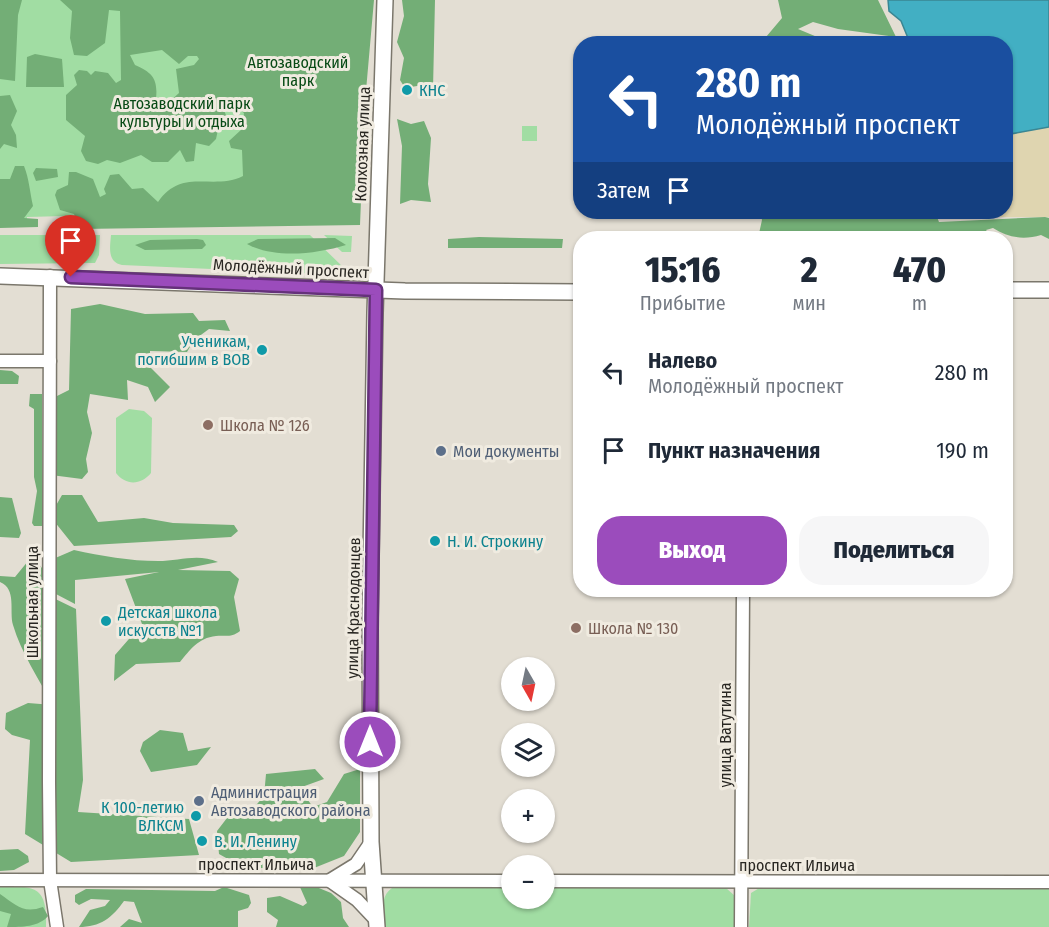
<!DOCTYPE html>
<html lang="ru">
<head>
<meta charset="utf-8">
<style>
	:root { --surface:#fff; --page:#f6f6f7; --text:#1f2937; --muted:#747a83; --accent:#9b4cbc }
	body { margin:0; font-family:"Fira Sans Condensed",sans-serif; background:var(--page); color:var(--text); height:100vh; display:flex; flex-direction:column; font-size:22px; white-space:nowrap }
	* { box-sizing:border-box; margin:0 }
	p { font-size:20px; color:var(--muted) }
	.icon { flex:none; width:33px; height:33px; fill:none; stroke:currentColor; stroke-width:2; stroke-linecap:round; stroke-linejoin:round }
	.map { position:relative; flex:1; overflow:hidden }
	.panel { position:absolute; left:573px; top:231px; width:440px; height:366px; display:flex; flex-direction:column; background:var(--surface); border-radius:24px; box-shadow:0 2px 4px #0004 }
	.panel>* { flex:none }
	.banner { position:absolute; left:573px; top:36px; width:440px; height:183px; border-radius:24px; box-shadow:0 2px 4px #0004; background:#1a4fa0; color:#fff; overflow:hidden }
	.needle { width:39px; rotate:171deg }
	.tools { position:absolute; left:501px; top:657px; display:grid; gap:12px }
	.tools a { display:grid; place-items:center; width:54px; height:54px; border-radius:50%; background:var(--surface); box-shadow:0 2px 4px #0004; font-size:30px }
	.pin { position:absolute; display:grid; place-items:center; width:51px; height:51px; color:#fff; margin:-62px -26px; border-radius:50% 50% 50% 0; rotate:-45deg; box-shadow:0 0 6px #0007 }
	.pin .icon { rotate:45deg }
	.me { position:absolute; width:66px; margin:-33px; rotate:0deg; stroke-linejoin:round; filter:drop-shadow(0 0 4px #0008) }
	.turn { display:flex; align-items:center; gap:21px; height:126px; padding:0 24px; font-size:27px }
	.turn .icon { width:78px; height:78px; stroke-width:2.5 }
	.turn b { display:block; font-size:42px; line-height:51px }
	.then { display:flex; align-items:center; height:57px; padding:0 24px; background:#0003; gap:12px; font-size:22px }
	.eta { display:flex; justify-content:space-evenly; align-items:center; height:102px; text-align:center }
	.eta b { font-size:36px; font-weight:800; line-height:42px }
	.button { display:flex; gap:12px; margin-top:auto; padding:12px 24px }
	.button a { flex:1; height:69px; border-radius:24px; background:var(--accent); color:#fff; font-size:24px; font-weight:800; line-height:69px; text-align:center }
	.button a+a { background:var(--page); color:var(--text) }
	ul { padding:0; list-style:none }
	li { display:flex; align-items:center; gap:18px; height:78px; padding:0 24px }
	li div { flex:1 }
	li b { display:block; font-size:22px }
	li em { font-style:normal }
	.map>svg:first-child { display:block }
</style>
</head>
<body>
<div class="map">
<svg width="1049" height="927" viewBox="0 0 1049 927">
	<rect width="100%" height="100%" fill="#e3ded3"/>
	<!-- green -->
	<g fill="#a1dda3">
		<path d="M 0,0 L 364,0 L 357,224 L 66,224 L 65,216 L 27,217 L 27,223 L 0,223 Z"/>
		<rect x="522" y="126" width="15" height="15"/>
		<path d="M 0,235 L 100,235 L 99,255 L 95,263 L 90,263 L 0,264 Z"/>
		<path d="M 111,235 L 310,235 L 344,268 L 344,275 L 122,265 C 107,262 110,247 111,235 Z"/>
		<path d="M 324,235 L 352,236 L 351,252 L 342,252 Z"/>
		<path d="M 129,409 L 144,411 L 152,418 L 151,473 C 141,485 126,486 116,473 L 116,418 Z"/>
		<path d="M 399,885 L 511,886 L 512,898 L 544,898 L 545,886 L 718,887 L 726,888 L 735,896 L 735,924 L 734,927 L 386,927 C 381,910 380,890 399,885 Z"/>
		<path d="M 0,886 C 37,886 47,887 46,927 L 0,927 Z"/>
		<path d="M 761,887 L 1049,888 L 1049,927 L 749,927 L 751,893 Z"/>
	</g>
	<!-- forest -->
	<g fill="#73ae76" fill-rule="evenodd">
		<path d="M 0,0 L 22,0 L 18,15 L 15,81 L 0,79 Z"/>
		<path d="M 60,0 L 374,0 L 365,102 L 360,225 L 80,229 L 74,214 L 60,210 L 55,195 L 57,190 L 68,185 L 69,172 L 76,172 L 93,179 L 100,197 L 106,194 L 104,189 L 110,175 L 119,174 L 132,189 L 143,188 L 158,202 C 182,167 213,191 243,176 L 242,150 L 231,148 L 229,141 L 242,129 L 244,113 L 236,107 L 223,108 L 228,120 L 219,125 L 216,139 L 209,146 L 196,143 L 194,161 L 186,162 L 180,150 L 168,162 L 152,162 L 141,155 L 120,163 L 107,160 L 98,164 L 86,161 L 81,151 L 85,136 L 66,120 L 66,95 L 77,85 L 74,75 L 79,70 L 87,71 L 91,75 L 95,71 L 108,73 L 116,83 L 121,80 L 120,11 L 109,10 L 105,43 L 87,56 L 74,55 L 70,38 L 72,11 ZM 162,50 L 179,64 L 188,56 L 197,56 L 199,59 L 194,65 L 176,69 L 179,93 L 169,102 L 156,99 C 158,79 153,73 135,65 L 130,55 Z"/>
		<path d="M 402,0 L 435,0 L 433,89 L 423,85 L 405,88 L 400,80 L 404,58 L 397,42 L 404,16 Z"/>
		<path d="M 778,0 L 878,0 L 896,37 L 838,29 L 813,22 L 798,29 L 822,39 L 821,43 L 807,43 L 787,38 L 780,43 L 773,43 L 766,37 L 782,18 Z"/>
		<path d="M 35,54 L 62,59 L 64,87 L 26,87 L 27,57 Z"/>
		<path d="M 10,95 L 17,111 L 11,125 L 16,135 L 17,148 L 4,144 L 0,149 L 0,96 Z"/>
		<path d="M 397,119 L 411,124 L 424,121 L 431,138 L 428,184 L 431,202 L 411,200 L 400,204 L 402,146 Z"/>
		<path d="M 15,166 L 24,166 C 29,178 30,193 33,206 L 24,218 L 38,219 L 38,227 L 0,228 L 0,179 L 10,179 Z"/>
		<path d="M 36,168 L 57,169 L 58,177 L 36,181 L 33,173 Z"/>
		<path d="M 760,212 L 935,212 L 939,222 L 1045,217 L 1049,218 L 1049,239 L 1041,235 C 1024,240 1008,238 993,228 L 986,230 L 992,238 C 975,238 882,235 874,238 L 758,238 L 762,220 Z"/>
		<path d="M 639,233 L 714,237 L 721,238 L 635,238 Z"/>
		<path d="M 479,237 L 563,239 L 562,248 L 448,248 L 448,239 Z"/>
		<path d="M 335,238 L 346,245 C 316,254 275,259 247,244 L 258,239 Z"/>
		<path d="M 197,239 L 203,240 L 206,245 L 202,249 L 145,250 L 135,245 L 150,240 Z"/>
		<path d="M 100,304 L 145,314 L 193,313 L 199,321 L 225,320 L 230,331 L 209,329 L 194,340 L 187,352 L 150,351 L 150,367 L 170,387 L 155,402 L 148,387 L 127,380 L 128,400 L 90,394 L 87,412 L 92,433 L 86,459 L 88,472 L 82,479 L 51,475 L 55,397 L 69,390 L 71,309 Z"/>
		<path d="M 0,370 L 12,371 L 19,376 L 18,384 L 0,384 Z"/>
		<path d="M 30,394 L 42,394 L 42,526 L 34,526 L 32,523 L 37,491 L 34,477 L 34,409 L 29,406 Z"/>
		<path d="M 62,495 L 82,495 L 98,522 L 144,518 L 173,523 L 234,525 L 238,531 L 231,537 L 74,546 L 50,516 Z"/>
		<path d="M 0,497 L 12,498 L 21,533 L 19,538 L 0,537 Z"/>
		<path d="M 74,550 C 101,556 130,561 158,561 C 179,561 198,553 218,562 L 178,570 L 230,571 L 239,579 L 234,597 L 240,631 C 231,638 226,635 216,636 C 198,638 190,650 180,662 L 136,664 L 114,681 L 115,655 L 142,624 L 125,579 L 159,572 L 75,580 L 75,604 L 54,593 L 53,559 Z"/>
		<path d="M 33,555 L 44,571 L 43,593 L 76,609 L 83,780 L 78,812 L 189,819 L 199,855 L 71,862 L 25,834 L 30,740 L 12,735 L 5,729 L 6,713 L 28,703 L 53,705 C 39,680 21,652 13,625 C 9,611 17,589 0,582 L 0,576 L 15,577 Z"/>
		<path d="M 160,730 L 183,733 L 188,751 L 211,747 L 197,765 L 151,772 L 140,751 L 143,742 Z"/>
		<path d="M 315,769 L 324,779 L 299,788 L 313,807 L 327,802 L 344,774 L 360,769 L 360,832 L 344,856 L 314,868 L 244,868 L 219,854 L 217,831 L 227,818 L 245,818 L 264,796 L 266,774 Z"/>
		<path d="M 18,849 L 28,856 L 29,862 L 14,870 L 0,871 L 0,850 Z"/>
		<path d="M 314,886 L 331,893 L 341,902 L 343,918 L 349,927 L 276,927 L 278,920 L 267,912 L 267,898 L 280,896 L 303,906 L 307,903 L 300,887 Z"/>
		<path d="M 224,887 L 249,895 L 251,903 L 248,908 L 238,911 L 238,927 L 120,927 L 129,919 L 142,923 L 134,902 L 124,901 C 112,918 100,927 79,927 L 90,910 L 105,906 L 110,900 L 91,899 L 79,905 L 75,902 L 75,895 L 86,889 L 215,891 Z"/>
		<path d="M 0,894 C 16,905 23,914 43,907 L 48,916 C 39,927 22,927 7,927 L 11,914 L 0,911 Z"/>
	</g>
	<!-- sand -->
	<path fill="#dfd5b0" d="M 1049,127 L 1049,217 L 956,217 L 948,212 L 1005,212 L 1005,135 Z"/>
	<!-- water -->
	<path fill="#42afc3" stroke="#3a8693" stroke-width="1.5" d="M 888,0 L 1049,0 L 1049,127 L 1005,135 L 1005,44 L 910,43 L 901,21 L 889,11 Z"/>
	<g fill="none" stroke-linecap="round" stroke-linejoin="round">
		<!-- minor casing -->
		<g stroke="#7b776c" stroke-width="15">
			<g id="minor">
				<path d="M 50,276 L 49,782 L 50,880 L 57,927"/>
				<path d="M 0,361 L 50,361"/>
				<path d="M 0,880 L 512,881"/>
				<path d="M 330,880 L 356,864 L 371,842"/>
				<path d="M 330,881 L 357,900 L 375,919"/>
				<path d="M 544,881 L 1049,882"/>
				<path d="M 741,927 L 743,590"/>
			</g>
		</g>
		<!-- major casing -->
		<g stroke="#7b776c" stroke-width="18">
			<g id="major">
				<path d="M 0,276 L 405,291 L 580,292"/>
				<path d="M 1005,290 L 1049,290"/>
				<path d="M 377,927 L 371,842 L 370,617 L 375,313 L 385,0"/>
			</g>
		</g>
		<!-- minor -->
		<use href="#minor" stroke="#fff" stroke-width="12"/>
		<!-- major -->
		<use href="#major" stroke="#fff" stroke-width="15"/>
	</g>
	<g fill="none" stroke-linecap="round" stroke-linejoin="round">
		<!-- route casing -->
		<g stroke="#65317a" stroke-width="15">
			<path id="route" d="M 71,277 L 376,290 L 370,742"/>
		</g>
		<!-- route -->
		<use href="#route" stroke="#9b4cbc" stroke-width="10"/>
	</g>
	<!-- markers -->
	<g fill="#0f9aa8" stroke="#f0ebe0" stroke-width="2">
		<circle cx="407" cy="90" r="6"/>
		<circle cx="262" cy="350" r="6"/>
		<circle cx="435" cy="541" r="6"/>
		<circle cx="106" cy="621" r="6"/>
		<circle cx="196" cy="816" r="6"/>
		<circle cx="202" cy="841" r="6"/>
	</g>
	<g fill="#8d6e63" stroke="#f0ebe0" stroke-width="2">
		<circle cx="208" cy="425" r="6"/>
		<circle cx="576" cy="628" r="6"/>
	</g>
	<g fill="#5c6f8a" stroke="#f0ebe0" stroke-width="2">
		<circle cx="441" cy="451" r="6"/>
		<circle cx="199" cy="801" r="6"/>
	</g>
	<g text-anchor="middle" stroke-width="6" stroke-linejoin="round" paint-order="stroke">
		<!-- park labels -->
		<g font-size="16" fill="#074a15" stroke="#f0ebe0">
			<text x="298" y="68">Автозаводский<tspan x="298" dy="18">парк</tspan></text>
			<text x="182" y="109">Автозаводский парк<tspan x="182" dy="18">культуры и отдыха</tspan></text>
		</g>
		<!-- culture labels -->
		<g font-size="16" fill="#0d838f" stroke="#f0ebe0" text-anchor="start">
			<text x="419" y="96">КНС</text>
			<text x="250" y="347" text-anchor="end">Ученикам,<tspan x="250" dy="18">погибшим в ВОВ</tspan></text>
			<text x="447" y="547">Н. И. Строкину</text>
			<text x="118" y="618">Детская школа<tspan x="118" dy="18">искусств №1</tspan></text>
			<text x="184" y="813" text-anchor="end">К 100-летию<tspan x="184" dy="18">ВЛКСМ</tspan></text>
			<text x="214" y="847">В. И. Ленину</text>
		</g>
		<!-- street labels -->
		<g font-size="16" fill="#292722" stroke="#f0ebe0">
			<text transform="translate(362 144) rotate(-88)" y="6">Колхозная улица</text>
			<text transform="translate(291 268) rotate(3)" y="6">Молодёжный проспект</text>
			<text transform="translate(32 602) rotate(-90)" y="6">Школьная улица</text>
			<text transform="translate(353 608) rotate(-89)" y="6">улица Краснодонцев</text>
			<text transform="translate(725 735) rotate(-90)" y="6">улица Ватутина</text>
			<text x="256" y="870">проспект Ильича</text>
			<text x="797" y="871">проспект Ильича</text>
		</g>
		<!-- education labels -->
		<g font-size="16" fill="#785e54" stroke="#f0ebe0" text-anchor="start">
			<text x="220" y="431">Школа № 126</text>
			<text x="588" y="634">Школа № 130</text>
		</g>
		<!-- service labels -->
		<g font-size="16" fill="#4e5e75" stroke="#f0ebe0" text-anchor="start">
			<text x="453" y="457">Мои документы</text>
			<text x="211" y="798">Администрация<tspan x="211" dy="18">Автозаводского района</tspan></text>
		</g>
	</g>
</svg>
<div class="tools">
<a><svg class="needle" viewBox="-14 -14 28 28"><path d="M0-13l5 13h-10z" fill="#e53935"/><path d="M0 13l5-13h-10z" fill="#747a83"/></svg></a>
<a><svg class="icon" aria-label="layers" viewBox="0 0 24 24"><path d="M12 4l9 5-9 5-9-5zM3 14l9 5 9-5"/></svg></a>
<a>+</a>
<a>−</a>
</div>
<div class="pin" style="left:71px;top:277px;background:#d93025"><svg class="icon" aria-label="arrive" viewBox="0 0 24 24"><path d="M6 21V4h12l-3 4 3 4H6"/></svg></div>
<svg class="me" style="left:370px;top:742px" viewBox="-20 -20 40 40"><circle r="17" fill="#9b4cbc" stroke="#fff" stroke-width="3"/><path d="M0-11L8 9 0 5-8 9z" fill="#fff"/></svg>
<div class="banner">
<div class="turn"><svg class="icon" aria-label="left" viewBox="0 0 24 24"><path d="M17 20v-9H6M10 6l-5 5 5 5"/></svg><div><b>280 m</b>Молодёжный проспект</div></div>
<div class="then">Затем<svg class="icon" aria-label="arrive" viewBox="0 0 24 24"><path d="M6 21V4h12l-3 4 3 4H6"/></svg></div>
</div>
<section class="panel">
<div class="eta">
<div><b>15:16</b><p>Прибытие</p></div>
<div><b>2</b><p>мин</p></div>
<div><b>470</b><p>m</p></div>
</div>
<ul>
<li><svg class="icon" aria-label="left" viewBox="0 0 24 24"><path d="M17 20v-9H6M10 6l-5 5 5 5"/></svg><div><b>Налево</b><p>Молодёжный проспект</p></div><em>280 m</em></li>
<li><svg class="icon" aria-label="arrive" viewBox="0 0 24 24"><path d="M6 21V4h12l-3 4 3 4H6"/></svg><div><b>Пункт назначения</b></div><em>190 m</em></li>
</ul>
<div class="button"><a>Выход</a><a>Поделиться</a></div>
</section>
</div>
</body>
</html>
